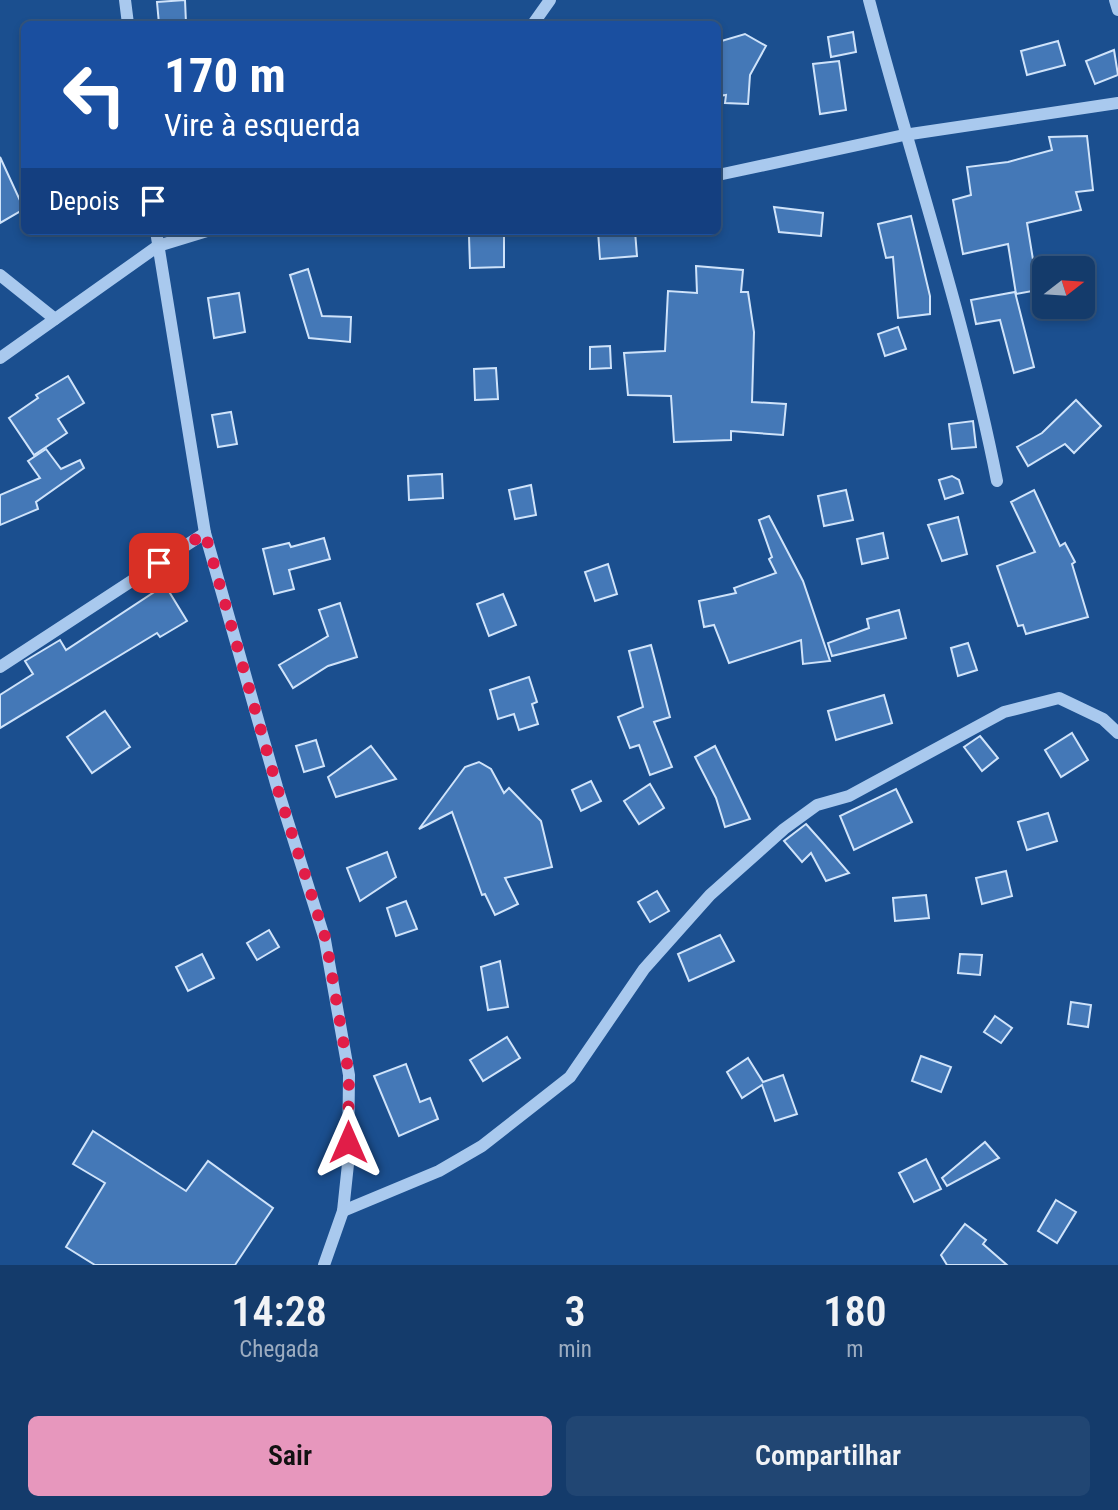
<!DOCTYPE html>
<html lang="pt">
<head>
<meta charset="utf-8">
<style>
	:root { --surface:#143b6b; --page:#214673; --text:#f1f3f6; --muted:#9dadc1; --line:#33557e; --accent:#e797bd }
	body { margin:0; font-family:"Roboto Condensed",sans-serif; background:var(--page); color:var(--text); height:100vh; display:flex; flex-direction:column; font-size:26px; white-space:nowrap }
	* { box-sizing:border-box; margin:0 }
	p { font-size:23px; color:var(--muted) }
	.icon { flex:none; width:38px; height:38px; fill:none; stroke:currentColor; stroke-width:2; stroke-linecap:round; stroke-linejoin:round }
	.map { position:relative; height:1265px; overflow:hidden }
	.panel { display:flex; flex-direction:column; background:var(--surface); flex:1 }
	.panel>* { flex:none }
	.top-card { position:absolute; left:21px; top:21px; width:700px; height:214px; border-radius:10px; box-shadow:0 4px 10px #0003,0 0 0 2px var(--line); background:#1a4fa0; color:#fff; overflow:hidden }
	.needle { width:46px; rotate:73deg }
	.fabs { position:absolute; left:1032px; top:256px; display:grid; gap:14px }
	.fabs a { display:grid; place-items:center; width:63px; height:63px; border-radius:10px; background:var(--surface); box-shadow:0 4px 10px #0003,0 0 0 2px var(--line); font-size:35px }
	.pin { position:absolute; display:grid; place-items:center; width:60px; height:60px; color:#fff; margin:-30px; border-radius:14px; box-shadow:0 4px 10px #0006 }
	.me { position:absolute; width:77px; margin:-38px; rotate:0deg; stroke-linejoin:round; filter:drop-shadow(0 0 5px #0008) }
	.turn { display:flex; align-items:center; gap:24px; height:147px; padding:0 28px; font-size:32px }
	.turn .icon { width:91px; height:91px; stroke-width:2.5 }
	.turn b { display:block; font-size:49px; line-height:60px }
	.then { display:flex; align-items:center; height:66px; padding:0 28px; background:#0003; gap:14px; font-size:26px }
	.eta { display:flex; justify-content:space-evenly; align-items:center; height:119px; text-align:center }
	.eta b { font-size:42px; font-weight:600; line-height:49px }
	.button { display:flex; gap:14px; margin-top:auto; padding:14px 28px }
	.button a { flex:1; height:80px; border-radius:10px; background:var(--accent); color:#111; font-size:28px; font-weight:600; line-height:80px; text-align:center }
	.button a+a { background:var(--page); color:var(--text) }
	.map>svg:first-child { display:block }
</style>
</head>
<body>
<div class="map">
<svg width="1118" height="1265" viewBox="0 0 1118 1265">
	<rect width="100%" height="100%" fill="#1b4f8f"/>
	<!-- building -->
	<g fill="#4478b7" stroke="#cfe3fa" stroke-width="2">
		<path d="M 185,0 L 186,23 L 159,24 L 157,2 Z"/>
		<path d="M 853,32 L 856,52 L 831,57 L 828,37 Z"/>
		<path d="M 745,34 L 766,46 L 750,75 L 748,104 L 725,103 L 726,95 L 718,96 L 718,42 Z"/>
		<path d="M 1058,41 L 1065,65 L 1027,75 L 1021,51 Z"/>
		<path d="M 1114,50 L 1118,75 L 1095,84 L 1086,61 Z"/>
		<path d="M 839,61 L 846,110 L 820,114 L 813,64 Z"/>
		<path d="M 1087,136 L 1093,190 L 1076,192 L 1081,210 L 1027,223 L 1038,290 L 1016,294 L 1008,244 L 963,254 L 953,200 L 971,195 L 967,167 L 1008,162 L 1052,150 L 1049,137 Z"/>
		<path d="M 0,157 L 24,209 L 0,223 Z"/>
		<path d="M 774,207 L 823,213 L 821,236 L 779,232 Z"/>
		<path d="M 911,216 L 930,296 L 930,314 L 898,318 L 893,257 L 886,258 L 878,224 Z"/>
		<path d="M 598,231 L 635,231 L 637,256 L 600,259 Z"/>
		<path d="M 504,235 L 504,267 L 470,268 L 469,236 Z"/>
		<path d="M 696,266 L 743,270 L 741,292 L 748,292 L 754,332 L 752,402 L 786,404 L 783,435 L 731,431 L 731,440 L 674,442 L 671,396 L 628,395 L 624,353 L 665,351 L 668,291 L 697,293 Z"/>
		<path d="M 308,269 L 322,316 L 351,317 L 350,342 L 309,338 L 290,275 Z"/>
		<path d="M 1015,292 L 1034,367 L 1014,373 L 1000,320 L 976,324 L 971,300 Z"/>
		<path d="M 239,293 L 245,332 L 214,338 L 208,298 Z"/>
		<path d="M 898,327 L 906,349 L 885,356 L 878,334 Z"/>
		<path d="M 610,346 L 611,368 L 590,369 L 590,347 Z"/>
		<path d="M 496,368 L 498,399 L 475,400 L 474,369 Z"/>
		<path d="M 68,376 L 84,403 L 58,419 L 67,433 L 34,455 L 9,418 L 38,398 L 36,395 Z"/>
		<path d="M 1076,400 L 1101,426 L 1074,453 L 1065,444 L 1028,466 L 1017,447 L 1042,433 Z"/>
		<path d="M 231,412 L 237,444 L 218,447 L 212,415 Z"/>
		<path d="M 973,421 L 976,447 L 952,449 L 949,424 Z"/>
		<path d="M 46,449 L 61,469 L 80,460 L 84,468 L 36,502 L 38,509 L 0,525 L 0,495 L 40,478 L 28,461 Z"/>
		<path d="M 442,474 L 443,498 L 409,500 L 408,476 Z"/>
		<path d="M 952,476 L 959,480 L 963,493 L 945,499 L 939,480 Z"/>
		<path d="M 531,485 L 536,515 L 515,519 L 509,490 Z"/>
		<path d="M 846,490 L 853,520 L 824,526 L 818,496 Z"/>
		<path d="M 1034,490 L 1060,546 L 1065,543 L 1075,562 L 1072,564 L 1088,617 L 1026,634 L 1023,625 L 1018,626 L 997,566 L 1035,552 L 1011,502 Z"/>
		<path d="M 769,516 L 803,581 L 830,661 L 803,664 L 801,640 L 729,663 L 714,625 L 704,627 L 699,601 L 736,593 L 734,588 L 776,573 L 769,559 L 772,557 L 759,520 Z"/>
		<path d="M 958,517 L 967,554 L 942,561 L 928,525 Z"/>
		<path d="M 883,533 L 888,558 L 862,564 L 857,539 Z"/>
		<path d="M 324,538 L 330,559 L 289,570 L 294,589 L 274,594 L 263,549 L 289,543 L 291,547 Z"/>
		<path d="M 608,564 L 617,594 L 595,601 L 585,572 Z"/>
		<path d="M 165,585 L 187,621 L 160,637 L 157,633 L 0,728 L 0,695 L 33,674 L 25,661 L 60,640 L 66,650 Z"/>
		<path d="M 503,594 L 516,625 L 489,636 L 477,604 Z"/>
		<path d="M 340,603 L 357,657 L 328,666 L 293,688 L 279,665 L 328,636 L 319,610 Z"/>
		<path d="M 899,610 L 906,638 L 832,656 L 828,643 L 869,628 L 867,619 Z"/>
		<path d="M 968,643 L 977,670 L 958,676 L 951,648 Z"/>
		<path d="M 651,645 L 670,717 L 654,722 L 672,767 L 650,775 L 639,745 L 630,748 L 618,717 L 643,707 L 629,651 Z"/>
		<path d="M 529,677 L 537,702 L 532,704 L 538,724 L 519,730 L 514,714 L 498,719 L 490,690 Z"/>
		<path d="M 884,695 L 892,723 L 836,740 L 828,711 Z"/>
		<path d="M 105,711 L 130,747 L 92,773 L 67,737 Z"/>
		<path d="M 1072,733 L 1088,760 L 1061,777 L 1045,750 Z"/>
		<path d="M 980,736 L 998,758 L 982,771 L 964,747 Z"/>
		<path d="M 316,740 L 324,766 L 304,772 L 296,746 Z"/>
		<path d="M 371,746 L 396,779 L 336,797 L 328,777 Z"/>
		<path d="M 715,746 L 750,819 L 725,827 L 716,798 L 695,757 Z"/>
		<path d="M 479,762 L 491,769 L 504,793 L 509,788 L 541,821 L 552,867 L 505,878 L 518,904 L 495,915 L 485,894 L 482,895 L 452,812 L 419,829 L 465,767 Z"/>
		<path d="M 591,781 L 601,801 L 581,811 L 572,790 Z"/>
		<path d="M 650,784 L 664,808 L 639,824 L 624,801 Z"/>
		<path d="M 896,789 L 912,822 L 854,850 L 840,816 Z"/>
		<path d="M 1048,813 L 1057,841 L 1027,850 L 1018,822 Z"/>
		<path d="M 806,824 L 823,843 L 849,873 L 826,881 L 811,853 L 802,862 L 784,841 Z"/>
		<path d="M 387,852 L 396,877 L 360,901 L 347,868 Z"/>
		<path d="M 1006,871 L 1012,896 L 982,904 L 976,878 Z"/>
		<path d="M 657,891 L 669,911 L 650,922 L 638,902 Z"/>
		<path d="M 926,895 L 929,918 L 895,921 L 893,898 Z"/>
		<path d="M 406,901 L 417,929 L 396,936 L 387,908 Z"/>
		<path d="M 269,930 L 279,947 L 257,960 L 247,943 Z"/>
		<path d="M 720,935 L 734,961 L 689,981 L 678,954 Z"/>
		<path d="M 202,954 L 214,978 L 188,991 L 176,967 Z"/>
		<path d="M 960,954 L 982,955 L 980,975 L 958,973 Z"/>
		<path d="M 500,961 L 508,1007 L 488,1010 L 481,967 Z"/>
		<path d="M 1071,1002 L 1091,1005 L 1088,1027 L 1068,1024 Z"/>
		<path d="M 995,1016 L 1012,1028 L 1001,1043 L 984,1032 Z"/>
		<path d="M 507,1037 L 520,1058 L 483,1081 L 470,1060 Z"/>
		<path d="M 921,1056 L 951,1067 L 941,1092 L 912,1081 Z"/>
		<path d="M 748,1058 L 763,1082 L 783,1075 L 797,1114 L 775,1121 L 762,1085 L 742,1098 L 727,1072 Z"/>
		<path d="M 406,1064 L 420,1102 L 430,1098 L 438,1119 L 399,1136 L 374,1076 Z"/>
		<path d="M 93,1131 L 186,1191 L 208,1161 L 273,1208 L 235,1265 L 95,1265 L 66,1247 L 105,1183 L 73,1164 Z"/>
		<path d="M 985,1142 L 999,1158 L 947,1186 L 942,1178 Z"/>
		<path d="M 926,1159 L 941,1189 L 914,1202 L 899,1173 Z"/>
		<path d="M 1056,1200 L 1076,1212 L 1057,1243 L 1038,1231 Z"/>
		<path d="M 965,1224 L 986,1240 L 983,1244 L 1007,1265 L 947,1265 L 941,1255 Z"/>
	</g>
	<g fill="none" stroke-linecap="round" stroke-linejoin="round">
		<!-- minor -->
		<g stroke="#a9c9ee" stroke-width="12">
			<path d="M 125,0 L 128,24"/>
			<path d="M 869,0 C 911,160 965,318 997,481"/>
			<path d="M 1115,0 L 1118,10"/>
			<path d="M 533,24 L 550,0"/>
			<path d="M 718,175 L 904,135 L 1118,103"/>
			<path d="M 156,231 L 205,533 L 277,787 L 325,940 L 349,1075 L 348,1164 L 343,1211 L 324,1265"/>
			<path d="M 0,275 L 55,319"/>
			<path d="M 0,358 L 158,246 L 207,231"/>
			<path d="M 0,667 L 205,533"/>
			<path d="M 343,1211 L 439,1171 L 482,1146 L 570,1077 L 644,969 L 710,895 L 784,829 L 817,805 L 849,796 L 1004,712 L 1059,698 L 1103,719 L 1118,733"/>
		</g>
	</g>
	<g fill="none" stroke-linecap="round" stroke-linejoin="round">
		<!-- route -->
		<path stroke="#e11d48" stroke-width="12" stroke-dasharray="0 21.6" d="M 159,563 L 205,533 L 277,787 L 326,940 L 349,1075 L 348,1142"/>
	</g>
</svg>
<div class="fabs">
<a><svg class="needle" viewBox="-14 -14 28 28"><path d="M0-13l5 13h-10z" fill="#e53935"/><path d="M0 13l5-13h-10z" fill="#9dadc1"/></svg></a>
</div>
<div class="pin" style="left:159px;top:563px;background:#d93025"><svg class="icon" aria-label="arrive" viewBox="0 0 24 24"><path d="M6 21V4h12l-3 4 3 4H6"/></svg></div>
<svg class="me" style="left:348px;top:1142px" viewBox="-20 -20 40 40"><path d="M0-17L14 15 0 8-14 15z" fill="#e11d48" stroke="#fff" stroke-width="4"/></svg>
<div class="top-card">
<div class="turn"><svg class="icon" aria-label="left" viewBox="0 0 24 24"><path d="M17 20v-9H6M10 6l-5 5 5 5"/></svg><div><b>170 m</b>Vire à esquerda</div></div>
<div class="then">Depois<svg class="icon" aria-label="arrive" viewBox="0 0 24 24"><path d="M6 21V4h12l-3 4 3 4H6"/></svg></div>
</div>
</div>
<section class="panel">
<div class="eta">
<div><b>14:28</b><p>Chegada</p></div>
<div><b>3</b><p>min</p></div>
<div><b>180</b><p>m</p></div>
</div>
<div class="button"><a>Sair</a><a>Compartilhar</a></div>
</section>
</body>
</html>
